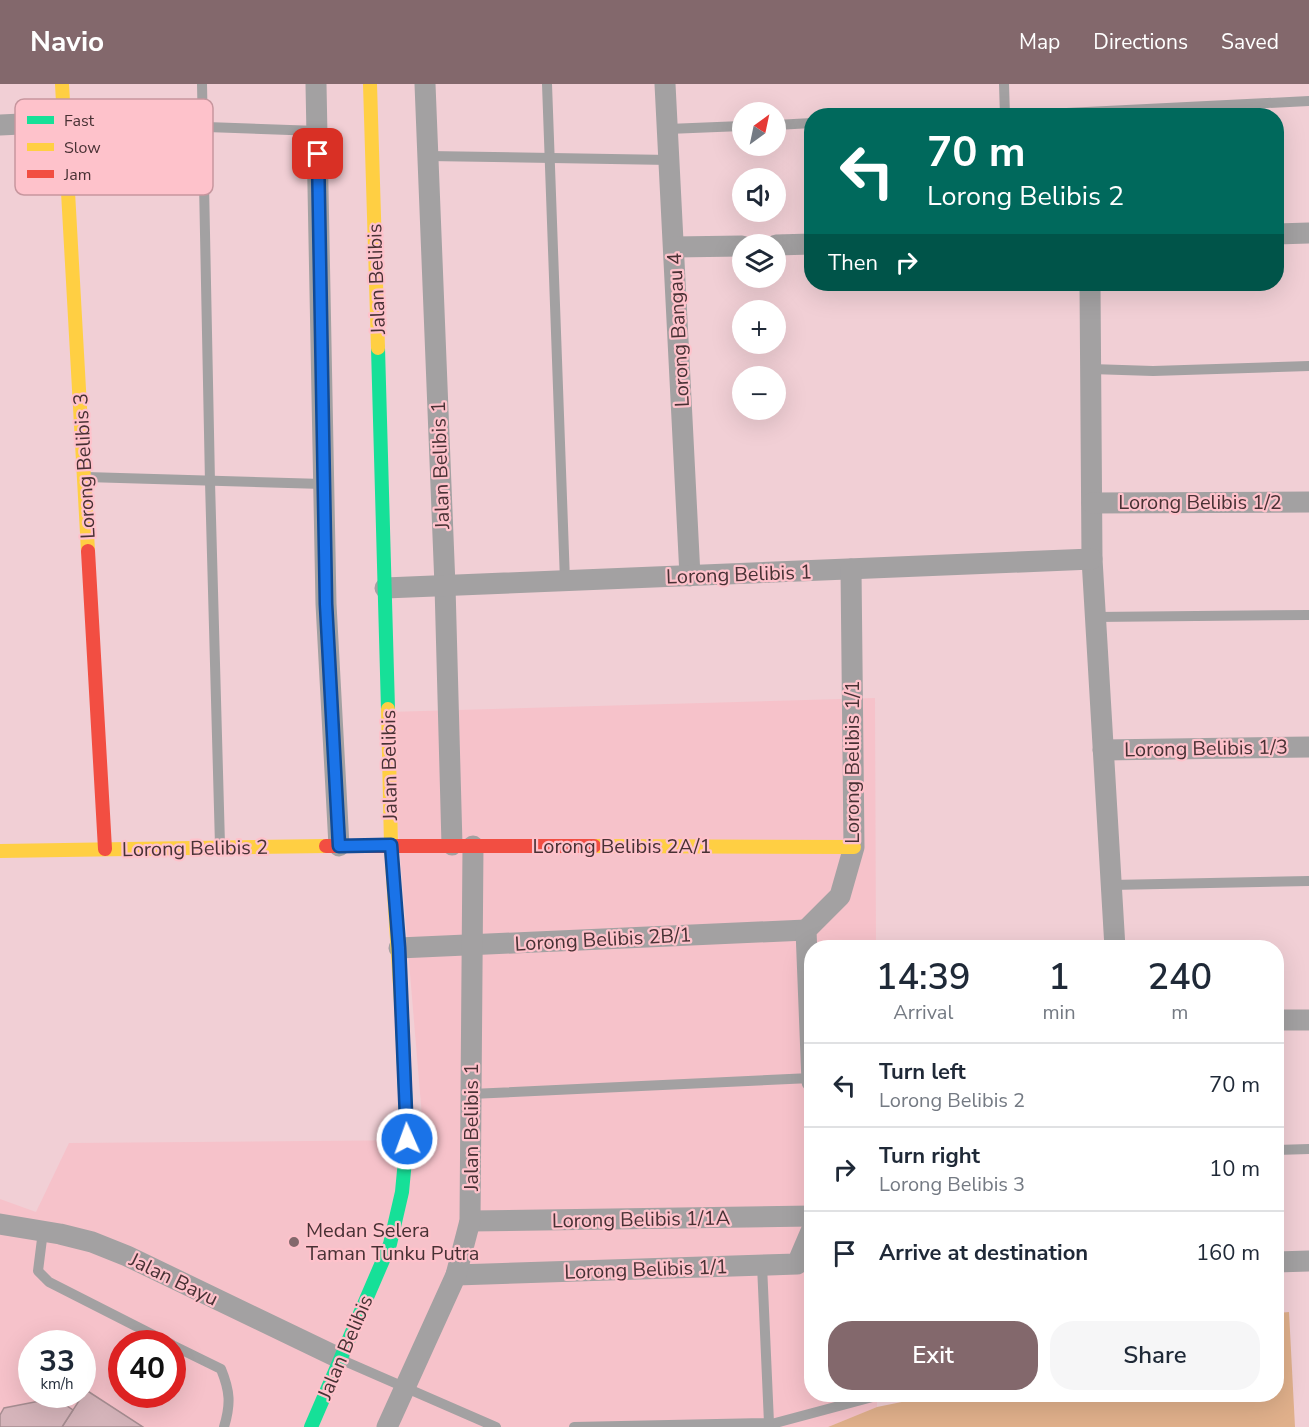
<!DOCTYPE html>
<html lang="en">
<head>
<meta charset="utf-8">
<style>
	:root { --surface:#fff; --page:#f6f6f7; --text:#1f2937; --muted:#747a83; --line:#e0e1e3; --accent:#83686c }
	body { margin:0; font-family:"Nunito Sans",sans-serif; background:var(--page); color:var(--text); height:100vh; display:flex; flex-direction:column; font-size:22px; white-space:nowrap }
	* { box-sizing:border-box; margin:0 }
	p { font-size:20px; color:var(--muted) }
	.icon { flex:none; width:33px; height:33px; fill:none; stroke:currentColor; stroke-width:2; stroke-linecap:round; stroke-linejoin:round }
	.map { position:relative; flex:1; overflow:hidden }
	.side { position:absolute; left:804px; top:856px; width:480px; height:462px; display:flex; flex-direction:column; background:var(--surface); border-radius:24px; box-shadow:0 6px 24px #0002 }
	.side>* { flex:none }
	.hud { position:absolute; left:804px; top:24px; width:480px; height:183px; border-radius:24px; box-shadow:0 6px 24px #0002; background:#00695c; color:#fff; overflow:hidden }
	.needle { width:39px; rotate:33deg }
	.tools { position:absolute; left:732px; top:18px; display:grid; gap:12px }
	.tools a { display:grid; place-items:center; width:54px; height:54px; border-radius:50%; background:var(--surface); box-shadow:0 6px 24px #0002; font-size:30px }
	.speed { position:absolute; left:18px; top:1246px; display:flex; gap:12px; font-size:30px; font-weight:700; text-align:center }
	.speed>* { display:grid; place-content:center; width:78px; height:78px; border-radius:50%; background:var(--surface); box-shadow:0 6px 24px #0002; line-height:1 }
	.speed small { font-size:15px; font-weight:400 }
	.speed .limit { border:9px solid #d22; background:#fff; color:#111 }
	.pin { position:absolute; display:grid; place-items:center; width:51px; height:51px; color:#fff; margin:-26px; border-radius:12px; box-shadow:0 3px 9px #0006 }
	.me { position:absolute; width:66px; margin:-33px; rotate:358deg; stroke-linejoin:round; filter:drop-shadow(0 0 4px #0008) }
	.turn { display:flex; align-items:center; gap:21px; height:126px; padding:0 24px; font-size:27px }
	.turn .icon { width:78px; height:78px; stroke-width:2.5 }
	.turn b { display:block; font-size:42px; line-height:51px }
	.then { display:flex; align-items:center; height:57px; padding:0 24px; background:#0003; gap:12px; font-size:22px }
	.eta { display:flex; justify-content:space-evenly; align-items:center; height:102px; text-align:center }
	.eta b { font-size:36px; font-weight:600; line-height:42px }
	.primary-button { display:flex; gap:12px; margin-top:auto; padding:12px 24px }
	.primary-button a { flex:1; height:69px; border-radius:24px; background:var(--accent); color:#fff; font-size:24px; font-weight:600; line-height:69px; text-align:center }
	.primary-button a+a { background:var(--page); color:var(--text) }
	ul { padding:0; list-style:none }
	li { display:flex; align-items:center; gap:18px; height:84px; padding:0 24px; border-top:2px solid var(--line) }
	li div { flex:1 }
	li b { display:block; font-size:22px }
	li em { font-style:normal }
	header { display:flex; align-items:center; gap:36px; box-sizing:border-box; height:84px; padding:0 30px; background:var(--accent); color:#fff }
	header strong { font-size:28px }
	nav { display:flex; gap:33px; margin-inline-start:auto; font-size:21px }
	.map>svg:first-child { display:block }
</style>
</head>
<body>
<header>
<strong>Navio</strong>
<nav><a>Map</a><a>Directions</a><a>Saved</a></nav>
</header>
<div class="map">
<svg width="1309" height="1343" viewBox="0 0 1309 1343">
	<rect width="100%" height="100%" fill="#f1cfd5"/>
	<!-- built -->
	<path fill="#f6c2ca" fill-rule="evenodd" d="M 875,614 L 876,864 L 812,864 L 812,1311 L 877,1311 L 877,1323 L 828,1343 L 0,1343 L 0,1115 L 36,1128 L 69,1059 L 424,1056 L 388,628 ZM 32,1260 L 82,1260 L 82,1311 L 32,1311 ZM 122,1260 L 172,1260 L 172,1311 L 122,1311 Z"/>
	<!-- green -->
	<path fill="#e0b08b" d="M 1289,1228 L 1295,1343 L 828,1343 L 877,1323 L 936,1311 L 1276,1311 L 1277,1229 Z"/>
	<!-- building -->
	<g fill="#d5b4ba" stroke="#a68d91" stroke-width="1.5">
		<path d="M 86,1306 L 143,1343 L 62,1343 Z"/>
		<path d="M 55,1314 L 73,1326 L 62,1343 L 0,1343 L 0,1331 L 4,1324 Z"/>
	</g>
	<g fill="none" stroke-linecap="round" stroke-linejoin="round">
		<!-- lane -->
		<g stroke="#a3a1a2" stroke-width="10">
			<path d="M 202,0 L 210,398 L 220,761"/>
			<path d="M 547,0 L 565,497"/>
			<path d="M 1004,0 L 1005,32"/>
			<path d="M 1007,32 L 1309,17"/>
			<path d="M 66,38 L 318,47"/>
			<path d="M 776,41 L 812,39"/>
			<path d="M 668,45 L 742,42"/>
			<path d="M 428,72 L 670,76"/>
			<path d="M 1091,285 L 1153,287 L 1309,282"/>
			<path d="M 86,393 L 323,400"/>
			<path d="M 1095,533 L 1309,531"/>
			<path d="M 1111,801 L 1309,797"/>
			<path d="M 471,1010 L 811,994"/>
			<path d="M 1276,1066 L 1309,1065"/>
			<path d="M 43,1147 L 38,1187 L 49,1198 L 171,1260"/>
			<path d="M 172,1261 L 221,1285 C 230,1307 231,1320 224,1343"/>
			<path d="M 342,1276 L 496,1343"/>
			<path d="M 764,1342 L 880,1311"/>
			<path d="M 574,1343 L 769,1339 L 762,1181"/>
		</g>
		<!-- street -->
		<g stroke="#a3a1a2" stroke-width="21">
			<path d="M 316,0 L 326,520 L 339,762"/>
			<path d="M 425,0 L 445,502 L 452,761"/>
			<path d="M 665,0 L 690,492"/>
			<path d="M 0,41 L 64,38"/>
			<path d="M 1276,150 L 1309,149"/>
			<path d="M 776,161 L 812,160"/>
			<path d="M 674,163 L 742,162"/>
			<path d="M 1090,200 L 1092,475 L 1115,864"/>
			<path d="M 1092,419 L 1309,418"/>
			<path d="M 385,504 L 1092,475"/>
			<path d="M 1103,666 L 1309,663"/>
			<path d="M 399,864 L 806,846"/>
			<path d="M 1276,936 L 1309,936"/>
			<path d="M 812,998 L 806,846 L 840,812 L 854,763 L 851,485"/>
			<path d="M 470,1137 L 812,1132"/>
			<path d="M 0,1140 L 60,1150 L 92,1158 L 127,1172 L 339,1274"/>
			<path d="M 1276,1178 L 1309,1177"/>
			<path d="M 456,1191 L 797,1180 L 812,1145"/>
			<path d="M 387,1343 L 456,1191 L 470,1137 L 473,762"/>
		</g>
		<!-- fast -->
		<g stroke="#16e098" stroke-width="14">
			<path d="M 378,264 L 388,625"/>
			<path d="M 311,1343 L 390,1160 L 402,1108 L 407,1055 L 402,934"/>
		</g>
		<!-- slow -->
		<g stroke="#ffcf43" stroke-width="14">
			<path d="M 62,0 L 88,467"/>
			<path d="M 370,0 L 378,264"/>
			<path d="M 388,625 L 391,761 L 402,934"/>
			<path d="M 594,762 L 854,763"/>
			<path d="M 0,767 L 326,762"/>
		</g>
		<!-- jam -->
		<g stroke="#f24e42" stroke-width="14">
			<path d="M 88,467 L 105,765"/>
			<path d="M 326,762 L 594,762"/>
		</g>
	</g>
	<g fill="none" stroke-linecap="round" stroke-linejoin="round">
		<!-- route casing -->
		<g stroke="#114b97" stroke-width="15">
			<path id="route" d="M 318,70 L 326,520 L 339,762 L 391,761 L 399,864 L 407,1055"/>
		</g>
		<!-- route -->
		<use href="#route" stroke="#1a73e8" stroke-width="10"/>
	</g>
	<!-- markers -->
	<circle fill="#83686c" stroke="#fec2cb" stroke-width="2" cx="294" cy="1158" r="6"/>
	<g text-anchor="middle" stroke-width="4.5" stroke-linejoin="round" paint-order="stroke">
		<!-- street labels -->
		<g font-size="20" fill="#483134" stroke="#fec2cb">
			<text transform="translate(376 195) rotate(-92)" y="7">Jalan Belibis</text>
			<text transform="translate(678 246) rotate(-93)" y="7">Lorong Bangau 4</text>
			<text transform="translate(440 381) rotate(-92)" y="7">Jalan Belibis 1</text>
			<text transform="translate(84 382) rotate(-93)" y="7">Lorong Belibis 3</text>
			<text x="1200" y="425">Lorong Belibis 1/2</text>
			<text transform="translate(739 490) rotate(-2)" y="7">Lorong Belibis 1</text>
			<text transform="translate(1206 664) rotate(-1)" y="7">Lorong Belibis 1/3</text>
			<text transform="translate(852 678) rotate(-90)" y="7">Lorong Belibis 1/1</text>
			<text transform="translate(389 681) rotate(-91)" y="7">Jalan Belibis</text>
			<text x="622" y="769">Lorong Belibis 2A/1</text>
			<text transform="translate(195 764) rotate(-1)" y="7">Lorong Belibis 2</text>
			<text transform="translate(603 855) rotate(-3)" y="7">Lorong Belibis 2B/1</text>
			<text transform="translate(471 1043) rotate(-90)" y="7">Jalan Belibis 1</text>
			<text transform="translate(641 1135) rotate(-1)" y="7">Lorong Belibis 1/1A</text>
			<text transform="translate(646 1185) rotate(-2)" y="7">Lorong Belibis 1/1</text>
			<text transform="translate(174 1195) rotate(26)" y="7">Jalan Bayu</text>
			<text transform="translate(345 1263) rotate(-67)" y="7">Jalan Belibis</text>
		</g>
		<!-- poi labels -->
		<g font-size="20" fill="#483134" stroke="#fec2cb" text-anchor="start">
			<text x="306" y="1153">Medan Selera<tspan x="306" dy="23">Taman Tunku Putra</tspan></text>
		</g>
	</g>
	<!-- legend -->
	<rect x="15" y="15" width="198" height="96" rx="9" fill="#fec2cb" stroke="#c7969e" stroke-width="1.5"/>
	<rect x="27" y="32" width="27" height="8" fill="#16e098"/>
	<rect x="27" y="59" width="27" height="8" fill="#ffcf43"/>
	<rect x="27" y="86" width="27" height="8" fill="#f24e42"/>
	<g font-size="16" fill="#483134">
		<text x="64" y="42">Fast</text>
		<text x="64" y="69">Slow</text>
		<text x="64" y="96">Jam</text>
	</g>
</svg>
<div class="tools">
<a><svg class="needle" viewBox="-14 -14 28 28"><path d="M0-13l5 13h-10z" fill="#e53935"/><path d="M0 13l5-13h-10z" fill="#747a83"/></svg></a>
<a><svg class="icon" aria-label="sound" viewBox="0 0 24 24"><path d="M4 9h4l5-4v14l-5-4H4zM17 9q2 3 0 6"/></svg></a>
<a><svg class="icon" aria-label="layers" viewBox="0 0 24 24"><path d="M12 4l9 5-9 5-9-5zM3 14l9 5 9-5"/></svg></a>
<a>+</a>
<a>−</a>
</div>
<div class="speed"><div>33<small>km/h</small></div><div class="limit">40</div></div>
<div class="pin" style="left:318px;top:70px;background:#d93025"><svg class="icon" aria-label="arrive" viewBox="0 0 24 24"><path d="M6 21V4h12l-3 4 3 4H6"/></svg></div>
<svg class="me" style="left:407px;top:1055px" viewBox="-20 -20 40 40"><circle r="17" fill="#1a73e8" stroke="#fff" stroke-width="3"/><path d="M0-11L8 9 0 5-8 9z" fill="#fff"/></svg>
<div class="hud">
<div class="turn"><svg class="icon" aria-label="left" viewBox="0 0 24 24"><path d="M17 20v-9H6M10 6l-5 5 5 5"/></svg><div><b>70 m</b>Lorong Belibis 2</div></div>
<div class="then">Then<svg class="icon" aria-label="right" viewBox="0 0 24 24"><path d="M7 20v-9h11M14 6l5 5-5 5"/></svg></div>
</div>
<section class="side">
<div class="eta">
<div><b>14:39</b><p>Arrival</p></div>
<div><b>1</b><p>min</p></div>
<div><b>240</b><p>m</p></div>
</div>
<ul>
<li><svg class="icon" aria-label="left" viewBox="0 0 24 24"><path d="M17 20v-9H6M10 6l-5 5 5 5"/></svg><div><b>Turn left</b><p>Lorong Belibis 2</p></div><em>70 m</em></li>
<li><svg class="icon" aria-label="right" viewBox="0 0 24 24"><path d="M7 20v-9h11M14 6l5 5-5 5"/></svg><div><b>Turn right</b><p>Lorong Belibis 3</p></div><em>10 m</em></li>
<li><svg class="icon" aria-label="arrive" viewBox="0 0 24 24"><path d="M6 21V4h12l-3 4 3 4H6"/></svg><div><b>Arrive at destination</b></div><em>160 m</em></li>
</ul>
<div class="primary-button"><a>Exit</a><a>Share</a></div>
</section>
</div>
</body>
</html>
